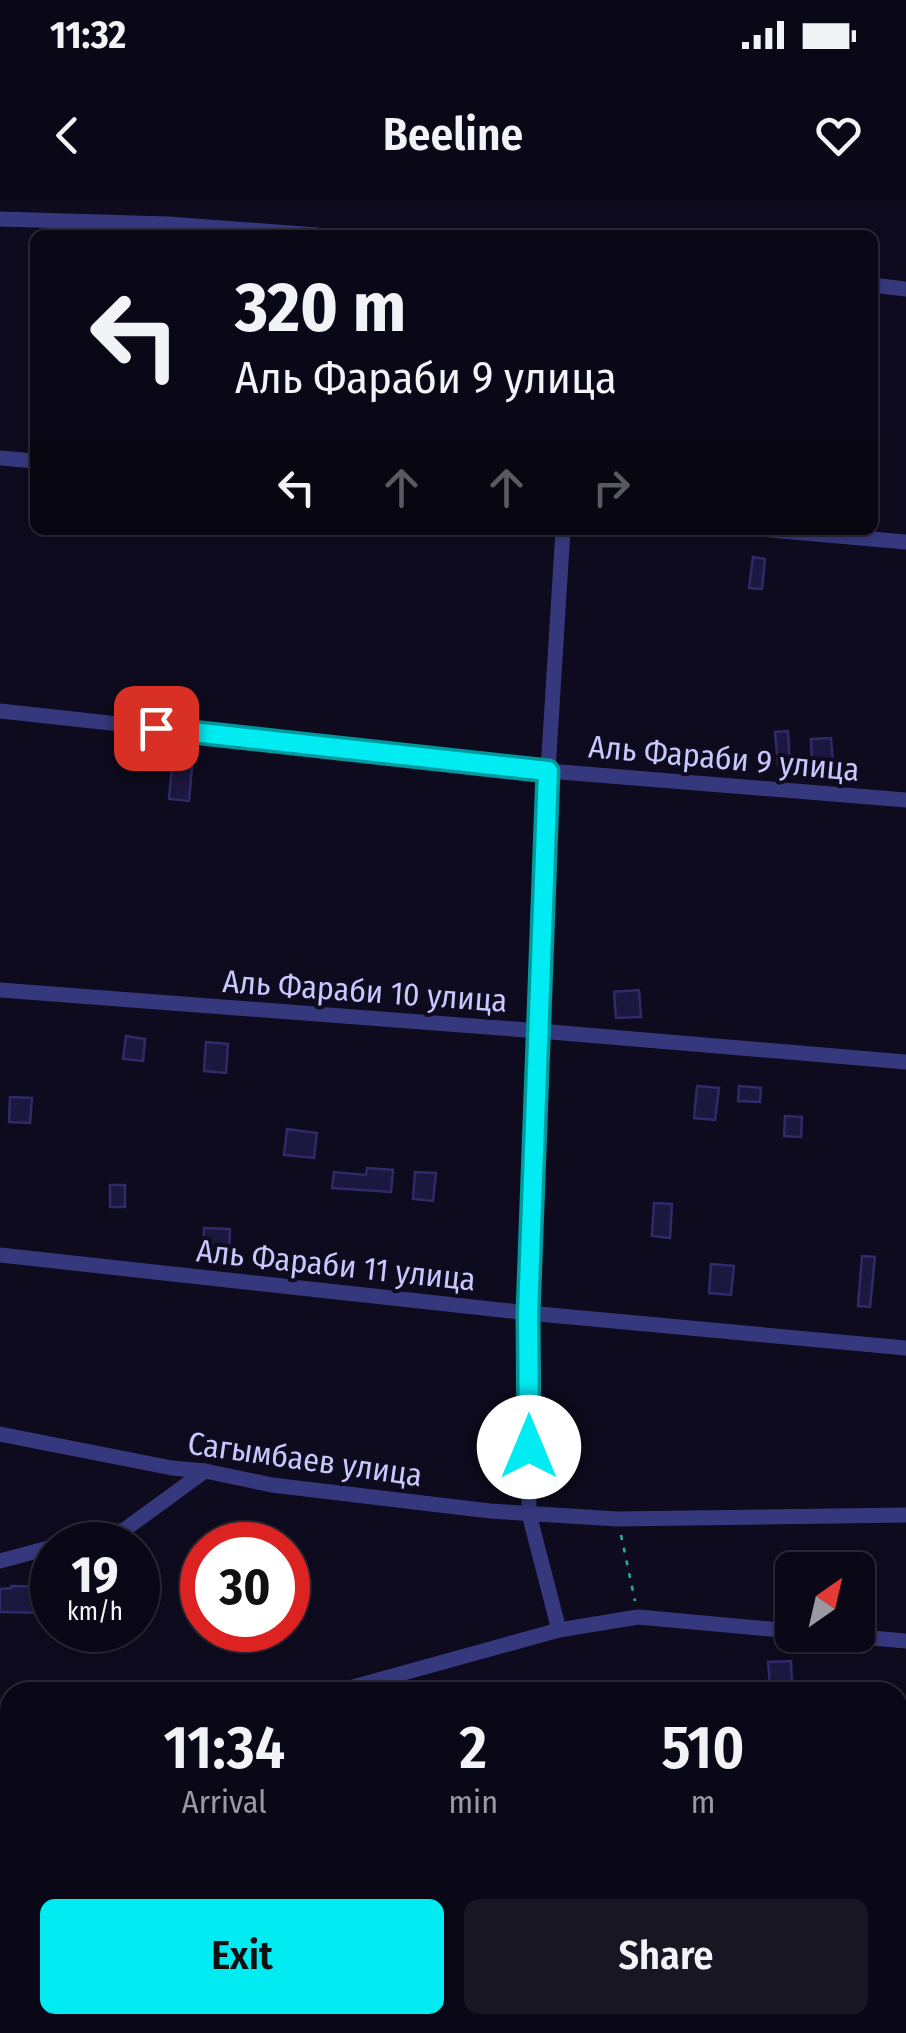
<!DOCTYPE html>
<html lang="en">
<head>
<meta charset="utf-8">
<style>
	:root { --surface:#0a0816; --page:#181623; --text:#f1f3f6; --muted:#999aa1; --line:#2a2935; --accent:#00ecf2 }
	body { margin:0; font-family:"Fira Sans Condensed",sans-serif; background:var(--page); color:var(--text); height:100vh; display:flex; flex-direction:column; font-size:38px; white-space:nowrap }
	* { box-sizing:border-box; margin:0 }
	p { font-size:32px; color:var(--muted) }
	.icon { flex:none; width:55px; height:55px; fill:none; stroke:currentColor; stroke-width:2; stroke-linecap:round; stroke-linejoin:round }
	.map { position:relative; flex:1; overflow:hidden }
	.panel { position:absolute; left:0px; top:1482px; width:908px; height:352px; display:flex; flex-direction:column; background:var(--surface); border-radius:30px 30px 0 0; box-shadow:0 2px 8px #0004,0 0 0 2px var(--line) }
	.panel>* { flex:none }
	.banner { position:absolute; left:30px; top:30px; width:848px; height:305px; border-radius:15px; box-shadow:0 2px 8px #0004,0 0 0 2px var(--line); background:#0a0816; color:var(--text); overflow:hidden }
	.needle { width:65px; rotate:34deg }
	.tools { position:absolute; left:775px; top:1352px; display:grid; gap:20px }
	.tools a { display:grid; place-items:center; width:100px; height:100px; border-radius:15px; background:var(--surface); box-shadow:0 2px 8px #0004,0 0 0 2px var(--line); font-size:50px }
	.speed { position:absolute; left:30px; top:1322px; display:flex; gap:20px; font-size:50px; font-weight:700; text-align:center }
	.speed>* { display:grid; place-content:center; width:130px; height:130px; border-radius:50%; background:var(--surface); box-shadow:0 2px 8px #0004,0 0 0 2px var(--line); line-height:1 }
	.speed small { font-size:25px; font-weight:400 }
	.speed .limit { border:15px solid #d22; background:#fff; color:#111 }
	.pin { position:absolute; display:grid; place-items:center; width:85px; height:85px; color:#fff; margin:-42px; border-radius:20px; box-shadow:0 5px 15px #0006 }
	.me { position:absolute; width:110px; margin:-55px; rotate:0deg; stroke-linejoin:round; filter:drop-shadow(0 0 8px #0008) }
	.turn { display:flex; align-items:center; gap:35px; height:210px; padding:0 40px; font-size:45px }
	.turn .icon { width:130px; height:130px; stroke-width:2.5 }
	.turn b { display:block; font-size:70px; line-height:85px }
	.lanes { display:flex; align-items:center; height:95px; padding:0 40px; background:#0003; justify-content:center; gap:50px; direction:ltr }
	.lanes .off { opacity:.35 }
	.eta { display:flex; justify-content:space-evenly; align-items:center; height:170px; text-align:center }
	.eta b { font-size:60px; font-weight:600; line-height:70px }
	.cta { display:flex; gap:20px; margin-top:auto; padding:20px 40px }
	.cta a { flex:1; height:115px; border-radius:15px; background:var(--accent); color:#111; font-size:40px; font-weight:600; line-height:115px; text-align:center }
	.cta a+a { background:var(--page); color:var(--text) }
	.status { display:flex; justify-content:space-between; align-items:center; height:70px; padding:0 50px; background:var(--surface); direction:ltr }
	.status svg { height:28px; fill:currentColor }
	header { display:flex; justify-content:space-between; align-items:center; height:130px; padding:0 40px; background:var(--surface); font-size:45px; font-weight:600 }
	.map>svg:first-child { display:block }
</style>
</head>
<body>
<div class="status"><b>11:32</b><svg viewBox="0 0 49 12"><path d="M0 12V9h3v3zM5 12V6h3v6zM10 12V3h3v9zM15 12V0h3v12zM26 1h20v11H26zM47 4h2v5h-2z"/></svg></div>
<header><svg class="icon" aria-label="back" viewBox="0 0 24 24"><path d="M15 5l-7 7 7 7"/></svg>Beeline<svg class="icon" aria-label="heart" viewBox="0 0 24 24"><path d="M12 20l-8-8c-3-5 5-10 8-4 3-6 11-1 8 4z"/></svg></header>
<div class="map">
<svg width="906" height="1833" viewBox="0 0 906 1833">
	<rect width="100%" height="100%" fill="#0d0b1d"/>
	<!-- building -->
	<g fill="#1c173e" stroke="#31296a" stroke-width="2.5">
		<path d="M 753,357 L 765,359 L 762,389 L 749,388 Z"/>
		<path d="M 788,531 L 790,564 L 778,565 L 775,532 Z"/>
		<path d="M 831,538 L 833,565 L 812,566 L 811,539 Z"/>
		<path d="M 172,565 L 192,567 L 189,601 L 169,599 Z"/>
		<path d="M 639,790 L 641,817 L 616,818 L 614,792 Z"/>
		<path d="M 126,836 L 145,839 L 143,861 L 123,859 Z"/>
		<path d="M 206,842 L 228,844 L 226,873 L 204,871 Z"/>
		<path d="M 697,886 L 719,888 L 715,920 L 694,918 Z"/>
		<path d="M 739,886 L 761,888 L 760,902 L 738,901 Z"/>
		<path d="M 10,897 L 32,898 L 30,923 L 9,922 Z"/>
		<path d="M 785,916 L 802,917 L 801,937 L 784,936 Z"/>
		<path d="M 287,929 L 317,933 L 314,958 L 284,955 Z"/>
		<path d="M 367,968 L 393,970 L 391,992 L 332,988 L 334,972 L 366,975 Z"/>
		<path d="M 415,972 L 436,973 L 433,1001 L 413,999 Z"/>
		<rect x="110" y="985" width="15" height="22"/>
		<path d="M 654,1003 L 672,1004 L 670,1038 L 652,1036 Z"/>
		<path d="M 204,1028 L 230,1029 L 229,1054 L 203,1053 Z"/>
		<path d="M 862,1056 L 875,1057 L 870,1107 L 858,1106 Z"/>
		<path d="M 711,1064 L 734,1066 L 731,1095 L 709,1093 Z"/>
		<path d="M 11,1386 L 52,1387 L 52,1413 L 0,1412 L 0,1389 L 11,1388 Z"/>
		<path d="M 791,1461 L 792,1484 L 770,1485 L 768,1462 Z"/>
	</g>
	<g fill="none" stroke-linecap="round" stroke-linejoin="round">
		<!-- path -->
		<path stroke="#2baf9d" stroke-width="2.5" stroke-dasharray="5 8" stroke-linecap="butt" d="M 621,1335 L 635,1401"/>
		<!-- minor -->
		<g stroke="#36387d" stroke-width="15">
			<path d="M 0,19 L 168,24 L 317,35"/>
			<path d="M 872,85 L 906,89"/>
			<path d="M 0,258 L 35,261"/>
			<path d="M 770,330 L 906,342"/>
			<path d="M 0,511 L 548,571 L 906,600"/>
			<path d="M 0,790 L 539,831 L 906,862"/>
			<path d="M 0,1055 L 528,1113 L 906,1148"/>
			<path d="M 0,1234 L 172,1268 L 205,1271 L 272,1285 L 490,1311 L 617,1319 L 906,1315"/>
			<path d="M 60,1345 L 124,1330 L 205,1271"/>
			<path d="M 0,1361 L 52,1347"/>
			<path d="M 559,1430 L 529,1314 L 528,1113 L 548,571 L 563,330"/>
			<path d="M 838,1435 L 906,1441"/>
			<path d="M 335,1492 L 559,1430 L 638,1417 L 792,1431"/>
			<path d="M 898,1576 L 906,1574"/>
			<path d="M 0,1582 L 10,1579"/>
			<path d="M 898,1709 L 906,1706"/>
			<path d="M 0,1801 L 10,1798"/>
			<path d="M 501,1833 L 518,1825"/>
		</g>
	</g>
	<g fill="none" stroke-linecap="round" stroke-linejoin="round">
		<!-- route casing -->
		<g stroke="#00999d" stroke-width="25">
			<path id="route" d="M 156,528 L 548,571 L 528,1113 L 529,1247"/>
		</g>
		<!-- route -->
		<use href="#route" stroke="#00ecf2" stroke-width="18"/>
	</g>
	<g text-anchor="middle" stroke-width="8" stroke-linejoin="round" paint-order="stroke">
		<!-- street labels -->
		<g font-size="32" fill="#c9c7ff" stroke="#0d0b1d">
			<text transform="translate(724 558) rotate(5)" y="11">Аль Фараби 9 улица</text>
			<text transform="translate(365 791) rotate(4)" y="11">Аль Фараби 10 улица</text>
			<text transform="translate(336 1065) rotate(6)" y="11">Аль Фараби 11 улица</text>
			<text transform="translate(305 1259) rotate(8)" y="11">Сагымбаев улица</text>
		</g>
	</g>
</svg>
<div class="tools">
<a><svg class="needle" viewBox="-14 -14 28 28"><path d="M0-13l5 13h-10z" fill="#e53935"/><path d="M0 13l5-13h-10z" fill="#999aa1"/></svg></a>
</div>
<div class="speed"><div>19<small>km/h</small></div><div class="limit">30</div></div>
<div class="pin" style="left:156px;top:528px;background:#d93025"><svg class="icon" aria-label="arrive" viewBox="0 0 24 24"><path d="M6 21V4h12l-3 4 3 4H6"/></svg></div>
<svg class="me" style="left:529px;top:1247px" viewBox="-20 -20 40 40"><circle r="19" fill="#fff"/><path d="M0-13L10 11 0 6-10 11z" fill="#00ecf2"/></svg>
<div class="banner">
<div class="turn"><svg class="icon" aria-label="left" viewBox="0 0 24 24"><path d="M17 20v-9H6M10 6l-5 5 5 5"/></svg><div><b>320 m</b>Аль Фараби 9 улица</div></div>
<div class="lanes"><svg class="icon" aria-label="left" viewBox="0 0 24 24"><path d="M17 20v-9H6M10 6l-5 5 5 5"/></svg><svg class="icon off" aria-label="ahead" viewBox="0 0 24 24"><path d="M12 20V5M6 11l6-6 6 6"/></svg><svg class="icon off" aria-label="ahead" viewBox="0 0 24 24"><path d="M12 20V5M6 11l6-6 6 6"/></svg><svg class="icon off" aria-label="right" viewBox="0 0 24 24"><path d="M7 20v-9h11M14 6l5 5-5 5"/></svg></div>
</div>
<section class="panel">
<div class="eta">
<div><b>11:34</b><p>Arrival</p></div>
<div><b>2</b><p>min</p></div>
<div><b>510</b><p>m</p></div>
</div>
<div class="cta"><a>Exit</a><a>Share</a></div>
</section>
</div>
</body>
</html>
